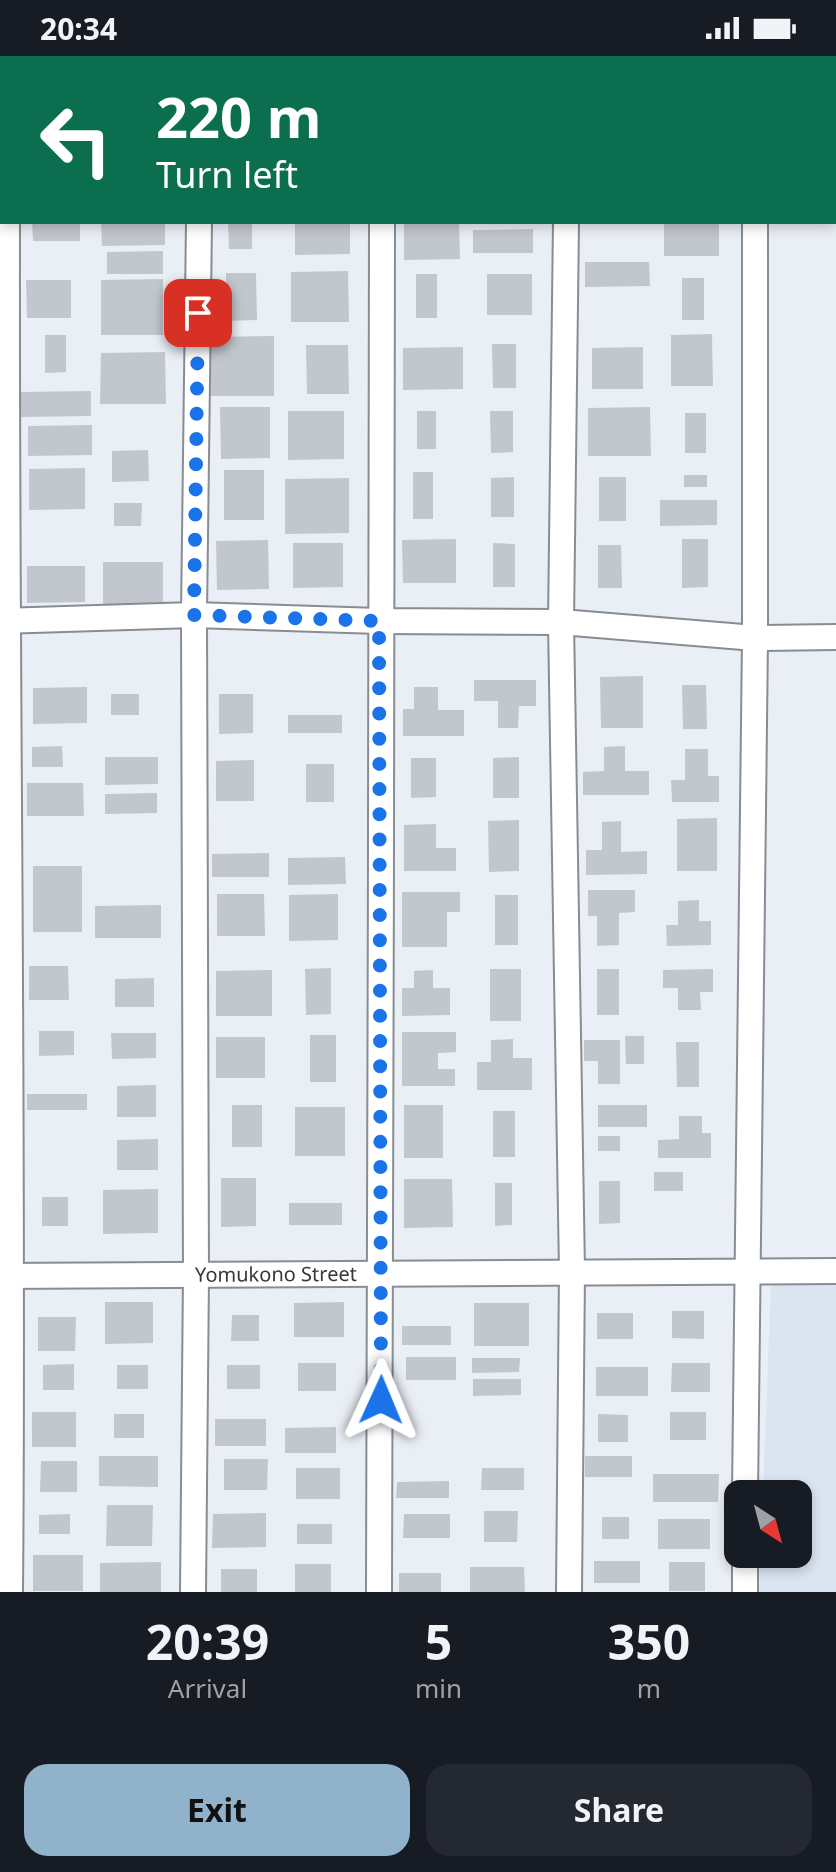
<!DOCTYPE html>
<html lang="en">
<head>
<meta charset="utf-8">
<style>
	:root { --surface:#171b24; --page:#242831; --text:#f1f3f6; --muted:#9ea1a6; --accent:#90b3cb }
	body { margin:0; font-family:"Noto Sans",sans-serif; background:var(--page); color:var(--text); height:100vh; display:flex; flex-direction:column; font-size:30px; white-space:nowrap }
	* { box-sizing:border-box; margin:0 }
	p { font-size:26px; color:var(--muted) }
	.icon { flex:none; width:44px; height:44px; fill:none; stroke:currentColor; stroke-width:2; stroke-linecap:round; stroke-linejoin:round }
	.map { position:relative; height:1536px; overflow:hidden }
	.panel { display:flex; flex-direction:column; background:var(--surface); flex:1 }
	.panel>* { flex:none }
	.hud { position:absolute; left:0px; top:0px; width:836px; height:168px; box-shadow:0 4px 12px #0003; background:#0b6e4f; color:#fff; overflow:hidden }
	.needle { width:52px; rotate:144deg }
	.controls { position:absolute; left:724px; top:1424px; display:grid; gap:16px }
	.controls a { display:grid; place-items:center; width:88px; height:88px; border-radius:16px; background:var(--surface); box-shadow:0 4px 12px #0003; font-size:40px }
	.pin { position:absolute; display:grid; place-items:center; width:68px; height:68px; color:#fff; margin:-34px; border-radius:16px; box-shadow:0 4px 12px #0006 }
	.me { position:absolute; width:88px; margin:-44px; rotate:1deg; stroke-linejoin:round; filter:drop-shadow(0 0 6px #0008) }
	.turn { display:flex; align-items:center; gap:28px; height:168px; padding:0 24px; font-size:36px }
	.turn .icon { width:104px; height:104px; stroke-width:2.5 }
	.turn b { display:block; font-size:56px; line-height:68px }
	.eta { display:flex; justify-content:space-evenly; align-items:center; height:136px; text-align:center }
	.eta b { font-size:48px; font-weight:700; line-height:56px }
	.primary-button { display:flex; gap:16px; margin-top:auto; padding:16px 24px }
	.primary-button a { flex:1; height:92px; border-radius:24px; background:var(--accent); color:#111; font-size:32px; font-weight:700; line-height:92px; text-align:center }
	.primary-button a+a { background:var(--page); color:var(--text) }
	.status { display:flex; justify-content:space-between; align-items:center; height:56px; padding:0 40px; background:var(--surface); direction:ltr }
	.status svg { height:22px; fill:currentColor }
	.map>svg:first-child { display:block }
</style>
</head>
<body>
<div class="status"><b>20:34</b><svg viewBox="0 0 49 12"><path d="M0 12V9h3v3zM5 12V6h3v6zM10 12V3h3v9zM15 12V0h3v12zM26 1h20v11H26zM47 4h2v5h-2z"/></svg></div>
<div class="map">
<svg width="836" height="1536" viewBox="0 0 836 1536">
	<rect width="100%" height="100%" fill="#eaeff6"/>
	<!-- built -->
	<path fill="#dbe4f1" d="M 771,1227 L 836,1229 L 836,1536 L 759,1536 L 760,1498 L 798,1498 L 798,1438 L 763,1438 Z"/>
	<!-- building -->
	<g fill="#c2c7ce">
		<path d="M 32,166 L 80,166 L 80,185 L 33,185 Z"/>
		<path d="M 101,166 L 165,166 L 165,189 L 102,190 Z"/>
		<path d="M 228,166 L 252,166 L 252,193 L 229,193 Z"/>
		<path d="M 295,166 L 350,166 L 350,198 L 295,199 Z"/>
		<path d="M 404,166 L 459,166 L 460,203 L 404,204 Z"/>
		<rect x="664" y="166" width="55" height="34"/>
		<path d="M 533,173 L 533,197 L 473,197 L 473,174 Z"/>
		<path d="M 163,195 L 163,218 L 107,218 L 107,196 Z"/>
		<path d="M 585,206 L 649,206 L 650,230 L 585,231 Z"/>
		<path d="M 348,215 L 349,266 L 291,266 L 291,216 Z"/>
		<path d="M 226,217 L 256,217 L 257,264 L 226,265 Z"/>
		<rect x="416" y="218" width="21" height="44"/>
		<rect x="487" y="218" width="45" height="41"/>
		<rect x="682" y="222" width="22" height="42"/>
		<path d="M 163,223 L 163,279 L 101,279 L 101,224 Z"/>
		<path d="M 26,224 L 71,224 L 71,262 L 27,262 Z"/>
		<path d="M 712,278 L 713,330 L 671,330 L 671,279 Z"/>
		<path d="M 45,279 L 66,279 L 66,316 L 45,317 Z"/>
		<path d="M 274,280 L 274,340 L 210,340 L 210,281 Z"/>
		<path d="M 492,288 L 516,288 L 516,332 L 493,332 Z"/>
		<path d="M 306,289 L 348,289 L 349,338 L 307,338 Z"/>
		<path d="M 463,291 L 463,333 L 403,334 L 403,292 Z"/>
		<path d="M 643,291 L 643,333 L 592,333 L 592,292 Z"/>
		<path d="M 165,296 L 166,348 L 100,348 L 101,297 Z"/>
		<path d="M 91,335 L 91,360 L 21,361 L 21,336 Z"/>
		<path d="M 220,351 L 270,351 L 270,402 L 221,403 Z"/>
		<path d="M 650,351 L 651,400 L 588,400 L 588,352 Z"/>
		<path d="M 288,355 L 344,355 L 344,403 L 288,404 Z"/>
		<rect x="417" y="355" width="19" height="38"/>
		<path d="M 490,355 L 513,355 L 513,396 L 491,397 Z"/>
		<rect x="685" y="357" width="21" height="40"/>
		<path d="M 92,369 L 92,399 L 28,400 L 28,370 Z"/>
		<path d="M 148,394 L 149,425 L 112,426 L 112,395 Z"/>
		<path d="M 85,412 L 85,453 L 29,454 L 29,413 Z"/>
		<rect x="224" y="414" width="40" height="50"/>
		<rect x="413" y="416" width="20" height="47"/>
		<rect x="684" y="419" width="23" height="12"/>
		<path d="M 514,421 L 514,461 L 491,461 L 491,422 Z"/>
		<rect x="599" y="421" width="27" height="44"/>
		<path d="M 349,422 L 349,477 L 285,478 L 285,423 Z"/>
		<path d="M 660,444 L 717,444 L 717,469 L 660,470 Z"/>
		<path d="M 114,447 L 142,447 L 141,470 L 114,470 Z"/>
		<path d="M 456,483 L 456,527 L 403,527 L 402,484 Z"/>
		<path d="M 682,483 L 708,483 L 708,531 L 682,532 Z"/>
		<path d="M 268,484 L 269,533 L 217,534 L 216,485 Z"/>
		<path d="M 293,487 L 343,487 L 343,531 L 293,532 Z"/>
		<path d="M 493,487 L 515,488 L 515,531 L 493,531 Z"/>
		<path d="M 598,489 L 621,489 L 622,532 L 598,532 Z"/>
		<rect x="103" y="506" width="60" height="42"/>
		<path d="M 27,510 L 85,510 L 85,546 L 27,547 Z"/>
		<path d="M 643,620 L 643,672 L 601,672 L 600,621 Z"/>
		<path d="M 474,624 L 536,624 L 536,650 L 519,650 L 518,672 L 498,672 L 498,645 L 474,645 Z"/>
		<path d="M 682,629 L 706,629 L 707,673 L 683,673 Z"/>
		<path d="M 87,631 L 87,667 L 33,668 L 33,632 Z"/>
		<path d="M 414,631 L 438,631 L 438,654 L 464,654 L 464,680 L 403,680 L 403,653 L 414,653 Z"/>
		<rect x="111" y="638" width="28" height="21"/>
		<path d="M 219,638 L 253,638 L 253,677 L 219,678 Z"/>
		<rect x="288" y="659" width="54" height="18"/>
		<path d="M 62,690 L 63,711 L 32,711 L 32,691 Z"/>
		<path d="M 625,690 L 625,715 L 649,715 L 649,739 L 583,739 L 583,716 L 604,715 L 604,691 Z"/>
		<path d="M 685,693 L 708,693 L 708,720 L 719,720 L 719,746 L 672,746 L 671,724 L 685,724 Z"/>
		<path d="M 105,701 L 158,701 L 158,728 L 105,729 Z"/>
		<path d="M 519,701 L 519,742 L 493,742 L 493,702 Z"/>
		<path d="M 411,702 L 436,702 L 436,741 L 411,742 Z"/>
		<path d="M 254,704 L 254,745 L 216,745 L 216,705 Z"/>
		<rect x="306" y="708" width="28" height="38"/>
		<path d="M 27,727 L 83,727 L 84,760 L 27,760 Z"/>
		<path d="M 157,737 L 157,757 L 105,758 L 105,738 Z"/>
		<path d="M 717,762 L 717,815 L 677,815 L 677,763 Z"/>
		<path d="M 519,764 L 519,815 L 489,816 L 488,765 Z"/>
		<path d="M 621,765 L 621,796 L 647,795 L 647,818 L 586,819 L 586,794 L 602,794 L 602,766 Z"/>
		<path d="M 436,768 L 436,792 L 456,792 L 456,815 L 404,815 L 404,769 Z"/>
		<path d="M 269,797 L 269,821 L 212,821 L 212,798 Z"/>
		<path d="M 345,801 L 346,828 L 288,829 L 288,802 Z"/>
		<rect x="33" y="810" width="49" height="66"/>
		<path d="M 588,834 L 635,834 L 635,856 L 619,857 L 619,889 L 597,890 L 597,860 L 588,860 Z"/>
		<path d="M 402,836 L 460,836 L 460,856 L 447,856 L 447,891 L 402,891 Z"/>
		<path d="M 217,838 L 264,838 L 265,880 L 217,880 Z"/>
		<path d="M 338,838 L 338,884 L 289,885 L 289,839 Z"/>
		<rect x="495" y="839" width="23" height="50"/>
		<path d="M 699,844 L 699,865 L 711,865 L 711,889 L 667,890 L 666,869 L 678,869 L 678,845 Z"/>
		<path d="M 161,849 L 161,882 L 95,882 L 95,850 Z"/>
		<path d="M 29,910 L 68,910 L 69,944 L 29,944 Z"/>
		<path d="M 331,912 L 331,958 L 306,959 L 305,913 Z"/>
		<rect x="490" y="913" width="31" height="52"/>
		<rect x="597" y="913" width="22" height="46"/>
		<path d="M 713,913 L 713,936 L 700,936 L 701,954 L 678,954 L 678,932 L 663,932 L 663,914 Z"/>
		<path d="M 272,914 L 272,960 L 216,960 L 216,915 Z"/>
		<path d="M 433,914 L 433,932 L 450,932 L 450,959 L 402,960 L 402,932 L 414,932 L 414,915 Z"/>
		<path d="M 154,922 L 154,951 L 115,951 L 115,923 Z"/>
		<path d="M 39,975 L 74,975 L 74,999 L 39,1000 Z"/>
		<path d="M 402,976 L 456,976 L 456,996 L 438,997 L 438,1013 L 455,1013 L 455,1030 L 402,1030 Z"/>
		<path d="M 111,977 L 156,977 L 156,1002 L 112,1003 Z"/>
		<rect x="310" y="979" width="26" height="47"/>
		<path d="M 625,980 L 644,980 L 644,1008 L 626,1008 Z"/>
		<rect x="216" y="981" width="49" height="41"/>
		<path d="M 513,983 L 513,1002 L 532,1002 L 532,1034 L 477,1034 L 477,1006 L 491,1006 L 491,984 Z"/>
		<path d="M 584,984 L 620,984 L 620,1028 L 598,1028 L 598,1005 L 584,1005 Z"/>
		<path d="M 676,986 L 699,986 L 699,1031 L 677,1031 Z"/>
		<path d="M 156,1029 L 156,1061 L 117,1061 L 117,1030 Z"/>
		<rect x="27" y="1038" width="60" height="16"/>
		<rect x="232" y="1049" width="30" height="42"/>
		<rect x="404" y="1049" width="39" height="53"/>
		<rect x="598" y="1049" width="49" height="22"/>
		<rect x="295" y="1051" width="50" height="49"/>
		<rect x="493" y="1055" width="22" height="46"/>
		<path d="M 679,1060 L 702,1060 L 702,1077 L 711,1077 L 711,1102 L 658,1102 L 658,1084 L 679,1083 Z"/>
		<rect x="598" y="1080" width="22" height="15"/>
		<path d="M 158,1083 L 158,1114 L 117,1114 L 117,1084 Z"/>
		<rect x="654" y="1116" width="29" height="19"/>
		<path d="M 221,1122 L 256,1122 L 256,1170 L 221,1171 Z"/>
		<path d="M 404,1123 L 452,1123 L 453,1171 L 404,1172 Z"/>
		<path d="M 599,1125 L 620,1125 L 620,1167 L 599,1168 Z"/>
		<path d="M 495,1127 L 512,1127 L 512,1169 L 495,1170 Z"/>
		<path d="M 158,1133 L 158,1177 L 103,1178 L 103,1134 Z"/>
		<rect x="42" y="1141" width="26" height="29"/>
		<rect x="289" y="1147" width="53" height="22"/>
		<path d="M 105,1246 L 153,1246 L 153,1287 L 105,1288 Z"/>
		<path d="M 344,1246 L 344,1281 L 294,1281 L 294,1247 Z"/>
		<rect x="474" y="1247" width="55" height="43"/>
		<path d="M 672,1255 L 704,1255 L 704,1283 L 672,1282 Z"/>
		<rect x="597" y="1257" width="36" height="26"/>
		<path d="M 232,1259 L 259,1259 L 259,1285 L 231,1285 Z"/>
		<path d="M 38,1261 L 76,1261 L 75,1295 L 38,1295 Z"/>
		<rect x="402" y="1270" width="49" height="19"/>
		<rect x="406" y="1301" width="50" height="23"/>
		<path d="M 472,1302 L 520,1302 L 519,1316 L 472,1317 Z"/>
		<rect x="298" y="1307" width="38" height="28"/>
		<path d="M 672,1307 L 710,1307 L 710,1336 L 671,1336 Z"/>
		<path d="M 74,1308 L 74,1334 L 43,1334 L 43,1309 Z"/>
		<rect x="117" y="1309" width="31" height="24"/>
		<rect x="227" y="1309" width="33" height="24"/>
		<rect x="596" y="1311" width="52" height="29"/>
		<path d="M 473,1323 L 521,1323 L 521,1339 L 473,1340 Z"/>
		<rect x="32" y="1356" width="44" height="35"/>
		<rect x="670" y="1356" width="36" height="28"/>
		<rect x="114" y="1358" width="30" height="24"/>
		<path d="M 598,1358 L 628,1359 L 628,1386 L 598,1386 Z"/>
		<rect x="215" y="1363" width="51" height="27"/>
		<path d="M 336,1371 L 336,1397 L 285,1397 L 285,1372 Z"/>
		<path d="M 99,1400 L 158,1400 L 158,1431 L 99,1430 Z"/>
		<rect x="585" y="1400" width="47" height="21"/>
		<path d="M 224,1403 L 268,1403 L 267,1434 L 224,1434 Z"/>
		<path d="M 41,1405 L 77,1405 L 77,1436 L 40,1436 Z"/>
		<rect x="296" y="1412" width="44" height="31"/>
		<path d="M 482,1412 L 524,1412 L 524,1434 L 481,1434 Z"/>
		<path d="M 653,1418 L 719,1418 L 718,1446 L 653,1446 Z"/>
		<path d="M 449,1425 L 449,1442 L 396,1442 L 397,1426 Z"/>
		<path d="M 107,1449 L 153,1449 L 152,1490 L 106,1490 Z"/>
		<path d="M 484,1455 L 518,1455 L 517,1486 L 484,1486 Z"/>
		<path d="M 266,1457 L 266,1491 L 212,1492 L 213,1458 Z"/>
		<path d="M 70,1458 L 70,1478 L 39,1478 L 39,1459 Z"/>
		<path d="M 404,1458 L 450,1458 L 450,1482 L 403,1482 Z"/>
		<rect x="602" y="1461" width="27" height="22"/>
		<rect x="658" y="1463" width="52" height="30"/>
		<rect x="297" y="1468" width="35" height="20"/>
		<rect x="33" y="1499" width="50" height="36"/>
		<rect x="594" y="1505" width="46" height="22"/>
		<path d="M 161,1506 L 161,1536 L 100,1536 L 100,1507 Z"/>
		<rect x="669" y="1506" width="36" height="29"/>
		<rect x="295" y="1508" width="36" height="28"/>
		<path d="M 470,1511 L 524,1511 L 525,1536 L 470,1536 Z"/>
		<rect x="221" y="1513" width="36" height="23"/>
		<rect x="399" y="1517" width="42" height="19"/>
	</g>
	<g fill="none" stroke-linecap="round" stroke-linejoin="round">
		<!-- street casing -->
		<g stroke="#888c93" stroke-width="28">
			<g id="street">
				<path d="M 7,2 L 7,0"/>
				<path d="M 201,2 L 201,0"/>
				<path d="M 384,2 L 384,0"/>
				<path d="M 568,2 L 568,0"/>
				<path d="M 755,2 L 755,0"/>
				<path d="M 7,166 C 6,623 14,1079 10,1536"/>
				<path d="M 566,166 L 561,566 L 572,1215 L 569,1536"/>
				<path d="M 0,565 L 194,559 L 379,565 L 561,566 L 755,582 L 836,581"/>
				<path id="s1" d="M 0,1220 L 836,1215"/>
				<path d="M 745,1438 L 755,582 L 755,166"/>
				<path d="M 193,1536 L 196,1219 L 194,559 L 199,166"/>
				<path d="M 379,1536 C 383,1079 379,623 382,166"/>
				<path d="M 745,1536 L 745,1498"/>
			</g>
		</g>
		<!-- street -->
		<use href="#street" stroke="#fff" stroke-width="24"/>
	</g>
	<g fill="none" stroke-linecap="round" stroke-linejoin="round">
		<!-- route -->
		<path stroke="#1a73e8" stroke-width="14" stroke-dasharray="0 25.2" d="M 198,257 L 194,559 L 379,565 L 381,1344"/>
	</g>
	<g text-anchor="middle" stroke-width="7" stroke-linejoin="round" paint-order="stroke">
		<!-- street labels -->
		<g font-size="20" fill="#36383b" stroke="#fafcfe">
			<text dy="7" stroke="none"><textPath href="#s1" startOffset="276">Yomukono Street</textPath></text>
		</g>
	</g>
</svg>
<div class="controls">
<a><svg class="needle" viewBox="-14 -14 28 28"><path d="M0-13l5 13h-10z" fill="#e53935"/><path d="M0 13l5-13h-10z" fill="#9ea1a6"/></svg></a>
</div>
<div class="pin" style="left:198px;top:257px;background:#d93025"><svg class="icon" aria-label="arrive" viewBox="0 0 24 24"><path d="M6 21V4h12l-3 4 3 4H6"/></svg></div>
<svg class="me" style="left:381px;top:1344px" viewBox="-20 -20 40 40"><path d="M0-17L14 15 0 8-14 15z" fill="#1a73e8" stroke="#fff" stroke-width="4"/></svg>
<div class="hud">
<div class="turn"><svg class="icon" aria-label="left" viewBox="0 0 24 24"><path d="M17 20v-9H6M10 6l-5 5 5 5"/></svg><div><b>220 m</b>Turn left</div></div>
</div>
</div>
<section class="panel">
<div class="eta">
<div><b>20:39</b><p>Arrival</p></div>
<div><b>5</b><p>min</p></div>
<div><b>350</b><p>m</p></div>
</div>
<div class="primary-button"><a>Exit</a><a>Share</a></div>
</section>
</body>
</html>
